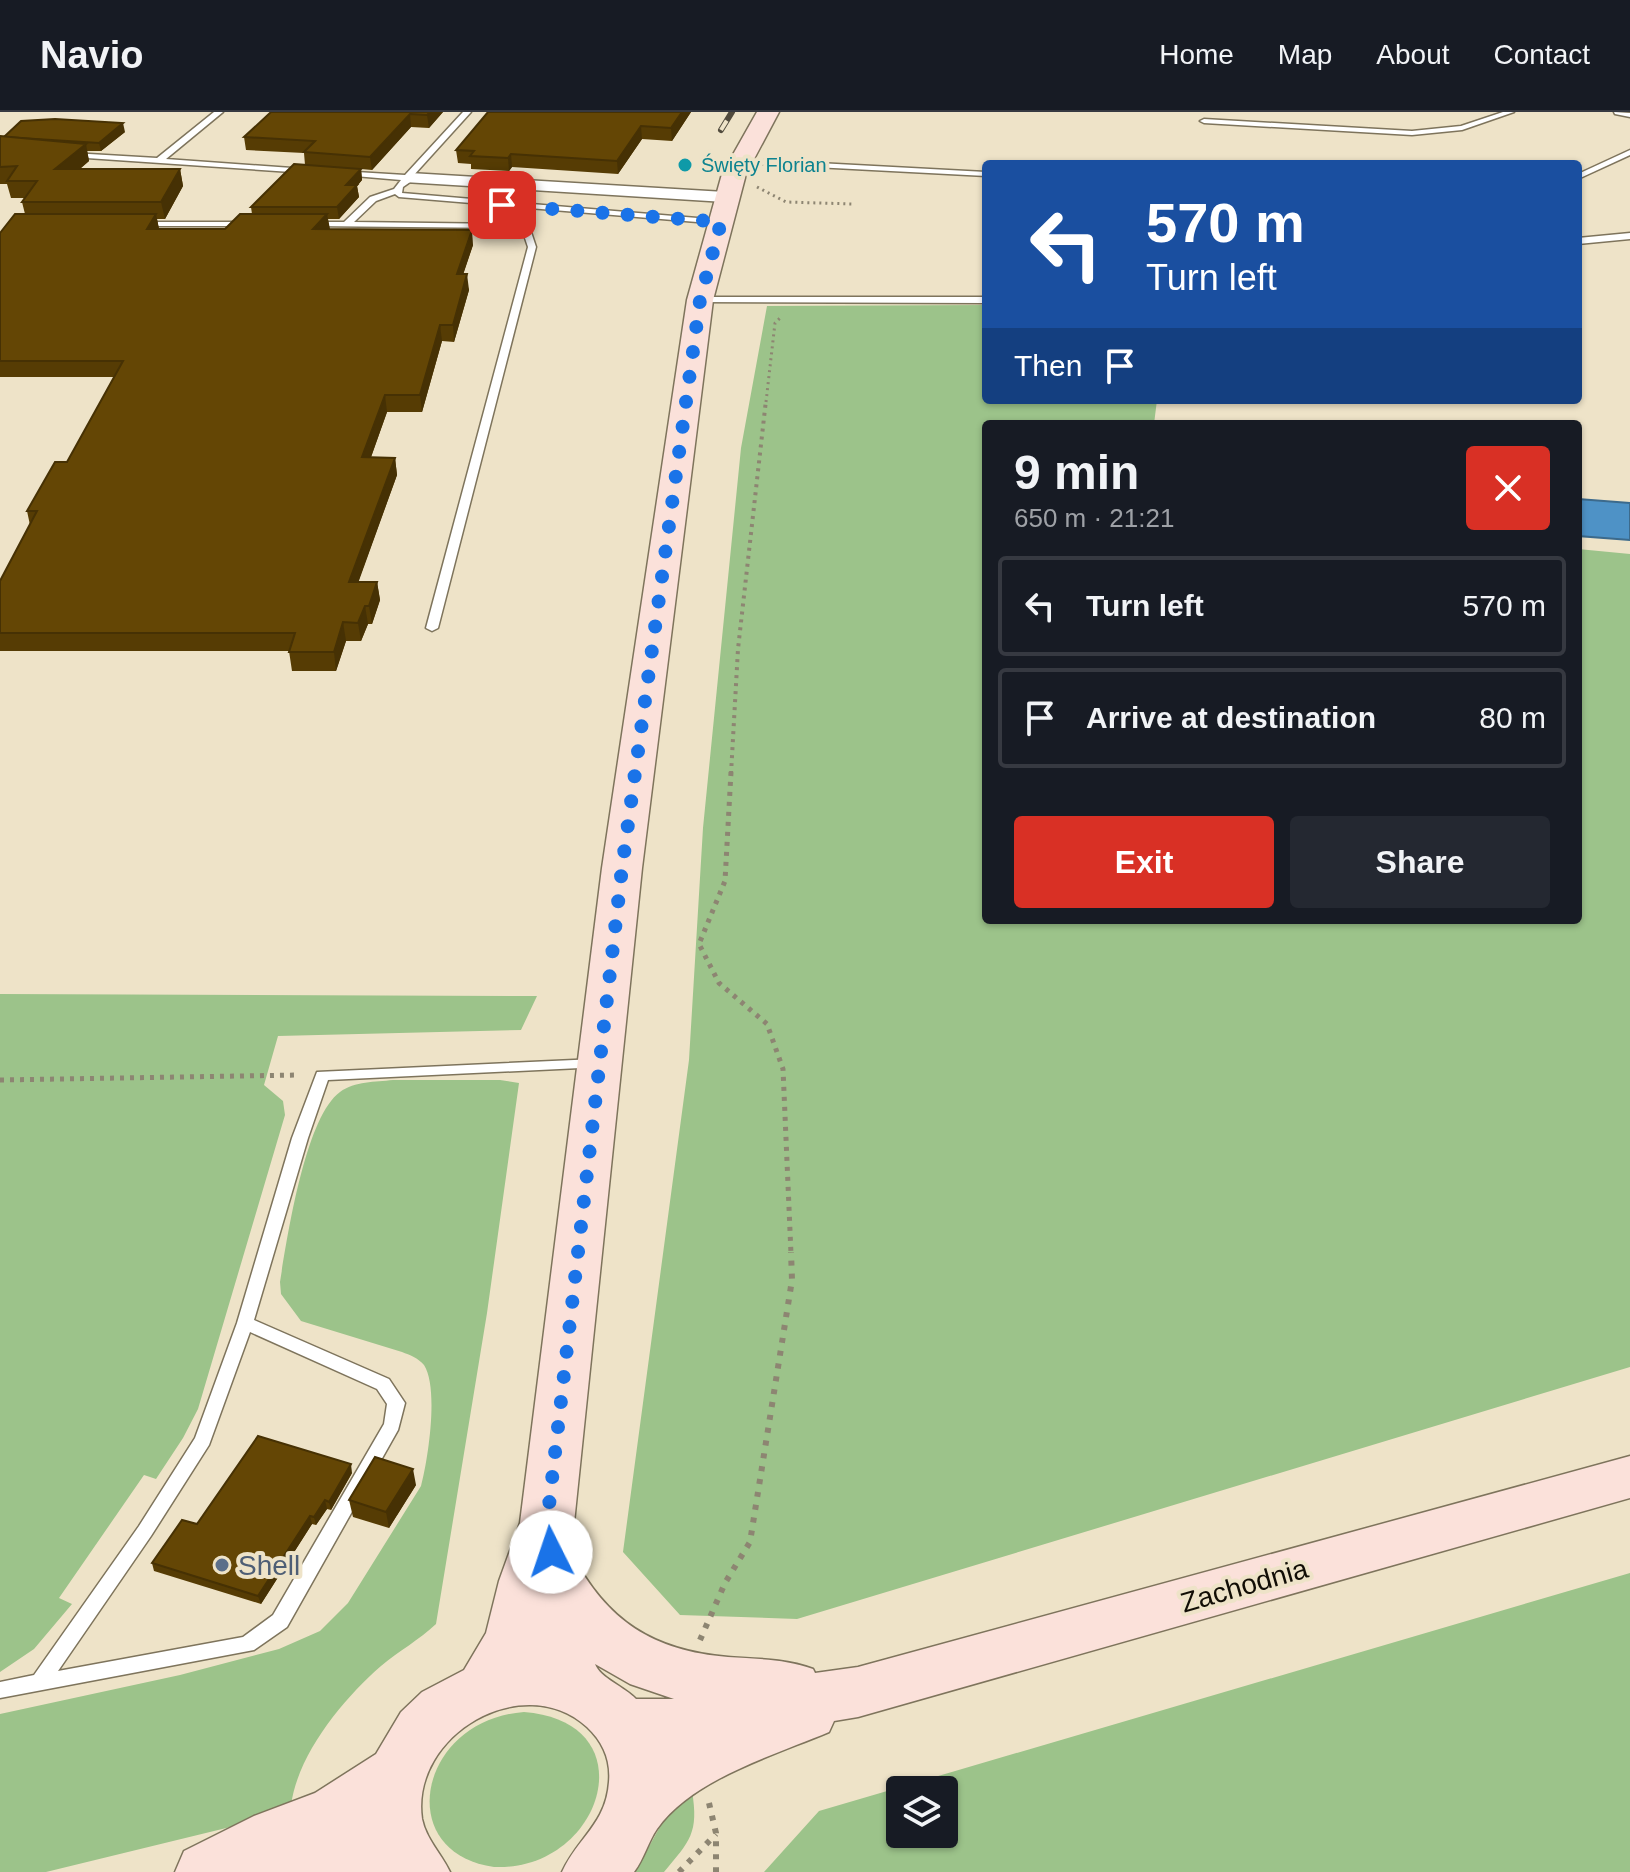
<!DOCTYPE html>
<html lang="en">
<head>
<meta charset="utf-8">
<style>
	:root { --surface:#171b24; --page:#242831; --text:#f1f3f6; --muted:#9ea1a6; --line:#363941; --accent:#d93025 }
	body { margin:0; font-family:Helvetica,sans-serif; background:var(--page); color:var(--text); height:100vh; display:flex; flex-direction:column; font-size:30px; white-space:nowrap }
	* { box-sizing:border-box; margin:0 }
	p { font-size:26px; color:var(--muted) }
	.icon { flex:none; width:44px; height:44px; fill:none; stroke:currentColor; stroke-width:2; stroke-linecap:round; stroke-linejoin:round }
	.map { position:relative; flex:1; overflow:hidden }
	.side { position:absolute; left:982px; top:308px; width:600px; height:504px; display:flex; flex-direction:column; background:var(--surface); border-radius:8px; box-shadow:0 2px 6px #0004 }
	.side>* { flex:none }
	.banner { position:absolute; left:982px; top:48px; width:600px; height:244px; border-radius:8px; box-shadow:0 2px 6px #0004; background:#1a4fa0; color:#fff; overflow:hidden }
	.buttons { position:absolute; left:886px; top:1664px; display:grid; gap:16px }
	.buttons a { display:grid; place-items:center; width:72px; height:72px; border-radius:8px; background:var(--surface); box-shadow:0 2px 6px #0004; font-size:40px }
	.pin { position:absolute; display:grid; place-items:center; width:68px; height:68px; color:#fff; margin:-34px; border-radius:16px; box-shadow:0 4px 12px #0006 }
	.me { position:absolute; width:88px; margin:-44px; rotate:356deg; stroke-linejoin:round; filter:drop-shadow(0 0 6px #0008) }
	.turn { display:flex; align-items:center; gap:28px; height:168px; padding:0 32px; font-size:36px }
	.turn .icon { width:104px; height:104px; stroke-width:2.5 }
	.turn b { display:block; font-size:56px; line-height:68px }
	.then { display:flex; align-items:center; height:76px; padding:0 32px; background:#0003; gap:16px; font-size:30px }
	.round { display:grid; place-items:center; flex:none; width:84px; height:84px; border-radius:8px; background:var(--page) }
	.headline { display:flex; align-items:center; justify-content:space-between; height:136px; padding:0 32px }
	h1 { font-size:48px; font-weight:600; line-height:60px }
	.button { display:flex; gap:16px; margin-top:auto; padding:16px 32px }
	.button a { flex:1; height:92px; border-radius:8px; background:var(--accent); color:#fff; font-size:32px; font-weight:600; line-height:92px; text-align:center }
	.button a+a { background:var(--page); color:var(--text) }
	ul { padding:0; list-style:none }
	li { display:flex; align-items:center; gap:24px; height:100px; margin:0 16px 12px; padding:0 16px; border:4px solid var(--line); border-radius:8px }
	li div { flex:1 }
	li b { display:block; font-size:30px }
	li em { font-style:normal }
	header { display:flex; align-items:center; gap:48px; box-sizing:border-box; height:112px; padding:0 40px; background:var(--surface); border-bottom:2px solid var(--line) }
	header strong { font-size:38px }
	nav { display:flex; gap:44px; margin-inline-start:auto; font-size:28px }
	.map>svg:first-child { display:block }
</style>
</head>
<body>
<header>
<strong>Navio</strong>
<nav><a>Home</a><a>Map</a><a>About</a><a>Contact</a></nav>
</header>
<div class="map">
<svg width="1630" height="1760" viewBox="0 0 1630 1760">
	<rect width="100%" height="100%" fill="#eee3c8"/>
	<!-- green -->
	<g fill="#9cc38a" fill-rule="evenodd">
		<path d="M 986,193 L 986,288 L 1157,288 L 1154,312 L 986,312 L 986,808 L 1578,808 L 1578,437 L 1630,442 L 1630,1255 L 797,1507 L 680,1503 L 623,1440 L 689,948 L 703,716 L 741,336 L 767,194 Z"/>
		<path d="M 0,882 L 537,884 L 521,918 L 278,924 L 264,973 L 283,989 L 285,1003 L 198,1297 L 183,1326 L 156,1367 L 144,1363 L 59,1486 L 72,1492 L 34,1537 L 0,1560 Z"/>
		<path d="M 393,968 L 500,968 L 519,971 L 487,1201 L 436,1512 C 419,1528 399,1539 381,1554 C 343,1587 297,1643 291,1694 L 275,1704 L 46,1760 L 0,1760 L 0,1602 L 180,1563 L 279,1537 L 320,1519 L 348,1491 L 421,1374 C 428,1348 439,1276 424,1253 C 418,1246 410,1243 402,1240 L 301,1209 L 281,1182 L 280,1170 C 287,1127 305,1005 340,980 C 355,969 375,970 393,968 Z"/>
		<path d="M 1630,1461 L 1630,1760 L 764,1760 L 819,1699 ZM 900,1678 L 944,1678 L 944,1722 L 900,1722 Z"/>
		<path d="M 524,1600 C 650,1610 602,1760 494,1755 C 392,1741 418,1608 524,1600 Z"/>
		<path d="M 692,1679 C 699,1721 690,1729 664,1760 L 629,1760 L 645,1742 L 663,1709 Z"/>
	</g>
	<!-- water -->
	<path fill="#4e92c6" stroke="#3c6a8c" stroke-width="2" d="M 1578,387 L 1630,391 L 1630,428 L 1578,424 Z"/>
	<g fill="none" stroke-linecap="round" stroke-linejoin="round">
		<!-- lane casing -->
		<g stroke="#7e745c" stroke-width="3">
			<g id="lane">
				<path d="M 214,0 L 223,0 L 166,47 L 306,57 L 310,59 L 306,61 L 72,45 L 68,43 L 72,41 L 157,46 Z"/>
				<path d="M 463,0 L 471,0 L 413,64 L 413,68 L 403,75 L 402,81 L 721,108 L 725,110 L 721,112 L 399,85 L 395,82 L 376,89 L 354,110 L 506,112 L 531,120 L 536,135 L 438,516 L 432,519 L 426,516 L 528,135 L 524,123 L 505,116 L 312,114 L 308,112 L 312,110 L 344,110 L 370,85 L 394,77 L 401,68 L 343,63 L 340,63 L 340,59 L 405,63 Z"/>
				<path d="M 1503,0 L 1514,0 L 1462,18 L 1412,23 L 1204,11 L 1200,9 L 1204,7 L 1412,19 L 1461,14 Z"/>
				<path d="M 1614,0 L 1630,1 L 1630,5 L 1615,2 Z"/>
				<path d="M 1630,38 L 1630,43 L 1578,67 L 1578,62 Z"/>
				<path d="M 741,47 L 986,60 L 986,64 L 738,51 L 737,49 Z"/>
				<path d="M 137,110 L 248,110 L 252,112 L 248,114 L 140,114 L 136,112 Z"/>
				<path d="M 1630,121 L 1630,127 L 1578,132 L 1578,126 Z"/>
				<path d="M 700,185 L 986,185 L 986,191 L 697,190 L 697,186 Z"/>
				<path d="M 596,947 L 603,952 L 601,955 L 328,968 L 308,1026 L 254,1208 L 389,1267 L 405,1291 L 398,1318 L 287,1515 L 254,1538 L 0,1586 L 0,1570 L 34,1563 L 139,1414 L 195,1326 L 237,1211 L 292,1026 L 317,960 ZM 250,1220 L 377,1277 L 387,1292 L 384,1312 L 273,1503 L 243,1525 L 58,1559 L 151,1424 L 209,1333 Z"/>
			</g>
		</g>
		<!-- street casing -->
		<g stroke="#7e745c" stroke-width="3">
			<path id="street" d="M 410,61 L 725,80 L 734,85 L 725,90 L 404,70 L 402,66 Z"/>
		</g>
		<!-- secondary casing -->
		<g stroke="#7e745c" stroke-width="3">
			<path id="secondary" d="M 757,0 L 779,0 L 746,62 L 713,188 L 642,756 L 574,1411 L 565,1439 L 572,1442 C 606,1509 654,1539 728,1545 C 757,1547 786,1547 813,1557 L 815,1561 L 858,1555 L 1630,1344 L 1630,1386 L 858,1605 L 834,1609 L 829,1620 C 775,1643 692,1667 657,1717 C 648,1730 644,1747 634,1760 L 562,1760 C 578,1725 606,1712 609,1670 C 611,1648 603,1630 587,1615 C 523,1557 410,1623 422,1707 C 426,1727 441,1741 450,1760 L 175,1760 L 184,1739 L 254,1704 L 315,1681 L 376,1642 L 401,1600 L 422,1580 L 464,1558 L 486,1521 L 499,1469 L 520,1411 L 602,756 L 687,188 L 722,62 ZM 595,1552 L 630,1572 L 674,1587 L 636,1587 C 625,1575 600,1566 595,1552 Z"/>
		</g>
		<!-- path-far3 -->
		<g stroke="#8d8572" stroke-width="3" stroke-dasharray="2 4" stroke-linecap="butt">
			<path d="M 757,75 L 786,90 L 852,92"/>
			<path d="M 766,290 L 775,211 L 780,206"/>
		</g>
		<!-- path-far2 -->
		<path stroke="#8d8572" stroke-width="4" stroke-dasharray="3 5" stroke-linecap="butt" d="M 731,662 L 738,537 L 766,288"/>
		<!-- path-far1 -->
		<g stroke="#8d8572" stroke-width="5" stroke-dasharray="4 6" stroke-linecap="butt">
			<path d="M 731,660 L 725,769 L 699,832 L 719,871 L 767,912 L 783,957 L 791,1142"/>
			<path d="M 0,968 L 299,963"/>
		</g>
		<!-- path -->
		<g stroke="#8d8572" stroke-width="6" stroke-dasharray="5 8" stroke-linecap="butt">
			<path d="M 700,1528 L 725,1471 L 750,1430 L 792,1168 L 791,1140"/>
			<path d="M 709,1691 L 716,1721 L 716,1760"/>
			<path d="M 679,1760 L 716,1722"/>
		</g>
		<!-- lane -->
		<use href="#lane" fill="#fff" fill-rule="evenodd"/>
		<!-- street -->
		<use href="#street" fill="#fff" fill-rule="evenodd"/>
		<!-- secondary -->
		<use href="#secondary" fill="#fbe1da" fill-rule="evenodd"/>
		<!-- rail casing -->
		<g stroke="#514b3d" stroke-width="6">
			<path id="rail" d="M 721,18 L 732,0"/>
		</g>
		<!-- rail -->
		<use href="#rail" stroke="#eee3c8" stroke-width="4" stroke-dasharray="11" stroke-linecap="butt"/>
	</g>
	<!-- wall -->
	<g fill="#563c04">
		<path d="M 271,0 L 443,0 L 429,16 L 411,15 L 372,58 L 361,57 L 362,68 L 357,74 L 359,85 L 339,107 L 328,107 L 329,117 L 473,133 L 463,162 L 469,178 L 454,230 L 442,229 L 422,300 L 387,300 L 371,345 L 395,346 L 397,363 L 358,470 L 377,470 L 380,488 L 372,512 L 368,512 L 361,529 L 346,529 L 336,559 L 292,559 L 289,539 L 0,539 L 0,469 L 30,413 L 27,399 L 67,350 L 114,265 L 0,265 L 0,121 L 25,102 L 22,90 L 24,86 L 11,86 L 7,72 L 0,72 L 0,24 L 125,20 L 101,39 L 87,39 L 89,49 L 80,57 L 180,57 L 183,74 L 165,107 L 157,107 L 159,117 L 225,117 L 252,102 L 251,95 L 305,53 L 304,41 L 246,38 L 244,25 Z"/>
		<path d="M 691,0 L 672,29 L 642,27 L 618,62 L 512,55 L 509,59 L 471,57 L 471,52 L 458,51 L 456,38 Z"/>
		<path d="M 352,1361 L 331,1398 L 327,1397 L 316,1413 L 312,1412 L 261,1492 L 154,1459 L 152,1451 L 197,1412 Z"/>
		<path d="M 416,1373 L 389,1416 L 353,1405 L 349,1388 Z"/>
	</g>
	<!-- shaded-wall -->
	<g fill="#463104">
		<path d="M 430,0 L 443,0 L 429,16 L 427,3 Z"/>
		<path d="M 682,0 L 691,0 L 672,29 L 671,16 Z"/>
		<path d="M 410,2 L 411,15 L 372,58 L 370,45 Z"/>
		<path d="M 123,11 L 125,20 L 101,39 L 99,31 Z"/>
		<path d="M 641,14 L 642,27 L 618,62 L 617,49 Z"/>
		<path d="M 86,32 L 89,49 L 59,74 L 55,57 Z"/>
		<path d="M 511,42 L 512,55 L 509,59 L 508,46 Z"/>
		<path d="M 180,57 L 183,74 L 165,107 L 161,90 Z"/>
		<path d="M 361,57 L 362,68 L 357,74 L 359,85 L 339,107 L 337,95 L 346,73 Z"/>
		<path d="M 156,102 L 159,117 L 147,117 Z"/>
		<path d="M 327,102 L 330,117 L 313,117 Z"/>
		<path d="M 472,118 L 473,133 L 458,178 L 457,162 Z"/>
		<path d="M 467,162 L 469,178 L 454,230 L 453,213 Z"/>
		<path d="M 440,213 L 442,229 L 422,300 L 420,283 Z"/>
		<path d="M 385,283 L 387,300 L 365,362 L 362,345 Z"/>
		<path d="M 395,346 L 397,363 L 352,488 L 349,470 Z"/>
		<path d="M 377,470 L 380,488 L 372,512 L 369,494 Z"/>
		<path d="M 365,494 L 368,512 L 361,529 L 358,511 Z"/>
		<path d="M 343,510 L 346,529 L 336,559 L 334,540 Z"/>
		<path d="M 351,1352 L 352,1361 L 331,1398 L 329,1390 Z"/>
		<path d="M 413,1357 L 416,1373 L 389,1416 L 386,1400 Z"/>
		<path d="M 325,1388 L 327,1397 L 316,1413 L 314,1405 Z"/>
		<path d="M 310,1404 L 312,1412 L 261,1492 L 258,1484 Z"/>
	</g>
	<!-- building -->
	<g fill="#644605" stroke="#463104" stroke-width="2">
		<path d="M 271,0 L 430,0 L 427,3 L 410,2 L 370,45 L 304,40 L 315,29 L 244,25 Z"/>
		<path d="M 488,0 L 682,0 L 671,16 L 641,14 L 617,49 L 511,42 L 508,46 L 470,44 L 474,39 L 456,38 Z"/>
		<path d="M 55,7 L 123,11 L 99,31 L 4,25 L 21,9 Z"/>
		<path d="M 0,24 L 86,32 L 55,57 L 180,57 L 161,90 L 22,90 L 37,69 L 7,69 L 17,54 L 0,55 Z"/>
		<path d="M 294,52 L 361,57 L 346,73 L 357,73 L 337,95 L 251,95 Z"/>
		<path d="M 15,102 L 156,102 L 147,117 L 225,117 L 240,102 L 327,102 L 313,117 L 472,118 L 457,162 L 467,162 L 453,213 L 440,213 L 420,283 L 385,283 L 362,345 L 395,346 L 349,470 L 377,470 L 369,494 L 365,494 L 358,511 L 343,510 L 334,540 L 289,540 L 295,521 L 0,521 L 0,469 L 37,399 L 27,399 L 55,350 L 67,350 L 123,249 L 0,249 L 0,121 Z"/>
		<path d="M 258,1324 L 351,1352 L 329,1390 L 325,1388 L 314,1405 L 310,1404 L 258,1484 L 152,1451 L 182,1408 L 197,1412 Z"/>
		<path d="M 375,1345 L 413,1357 L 386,1400 L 349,1388 Z"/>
	</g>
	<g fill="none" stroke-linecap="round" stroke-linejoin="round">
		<!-- route -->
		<path stroke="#1a73e8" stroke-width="14" stroke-dasharray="0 25.2" d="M 502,93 L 721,110 L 700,188 L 622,756 L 547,1411 L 551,1440"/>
	</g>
	<!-- markers -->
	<circle fill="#0f9aa8" stroke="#eee3c8" stroke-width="3" cx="685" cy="53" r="8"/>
	<circle fill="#5c6f8a" stroke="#eee3c8" stroke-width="3" cx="222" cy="1453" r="8"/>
	<g text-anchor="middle" stroke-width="8" stroke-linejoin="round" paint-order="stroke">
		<!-- far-culture labels -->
		<g font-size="20" fill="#0d838f" stroke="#eee3c8" text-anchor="start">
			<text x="701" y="60">Święty Florian</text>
		</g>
		<!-- near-service labels -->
		<g font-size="28" fill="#4e5e75" stroke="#eee3c8" text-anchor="start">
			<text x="238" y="1463">Shell</text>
		</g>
		<!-- near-street labels -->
		<g font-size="28" fill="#110d05" stroke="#eee3c8">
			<text transform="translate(1244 1473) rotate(-16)" y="10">Zachodnia</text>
		</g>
	</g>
</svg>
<div class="buttons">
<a><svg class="icon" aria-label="layers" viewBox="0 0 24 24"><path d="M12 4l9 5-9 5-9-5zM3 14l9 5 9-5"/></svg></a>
</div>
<div class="pin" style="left:502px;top:93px;background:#d93025"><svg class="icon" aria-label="arrive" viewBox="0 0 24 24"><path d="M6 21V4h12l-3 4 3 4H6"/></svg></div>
<svg class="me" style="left:551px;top:1440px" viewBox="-20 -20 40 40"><circle r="19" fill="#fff"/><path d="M0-13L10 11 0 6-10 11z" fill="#1a73e8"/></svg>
<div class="banner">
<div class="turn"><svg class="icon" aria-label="left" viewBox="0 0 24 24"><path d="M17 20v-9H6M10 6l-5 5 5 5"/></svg><div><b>570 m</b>Turn left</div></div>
<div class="then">Then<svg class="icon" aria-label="arrive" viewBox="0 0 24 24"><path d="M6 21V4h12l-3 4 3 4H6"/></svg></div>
</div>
<section class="side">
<div class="headline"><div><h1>9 min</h1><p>650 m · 21:21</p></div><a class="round" style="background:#d93025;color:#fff"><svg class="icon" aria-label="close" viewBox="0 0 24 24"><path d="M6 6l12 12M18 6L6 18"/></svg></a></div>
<ul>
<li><svg class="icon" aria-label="left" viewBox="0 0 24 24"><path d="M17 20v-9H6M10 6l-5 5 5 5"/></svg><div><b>Turn left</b></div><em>570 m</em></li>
<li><svg class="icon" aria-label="arrive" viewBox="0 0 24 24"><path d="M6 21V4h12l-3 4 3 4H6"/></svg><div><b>Arrive at destination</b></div><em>80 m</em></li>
</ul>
<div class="button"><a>Exit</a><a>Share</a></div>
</section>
</div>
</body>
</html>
